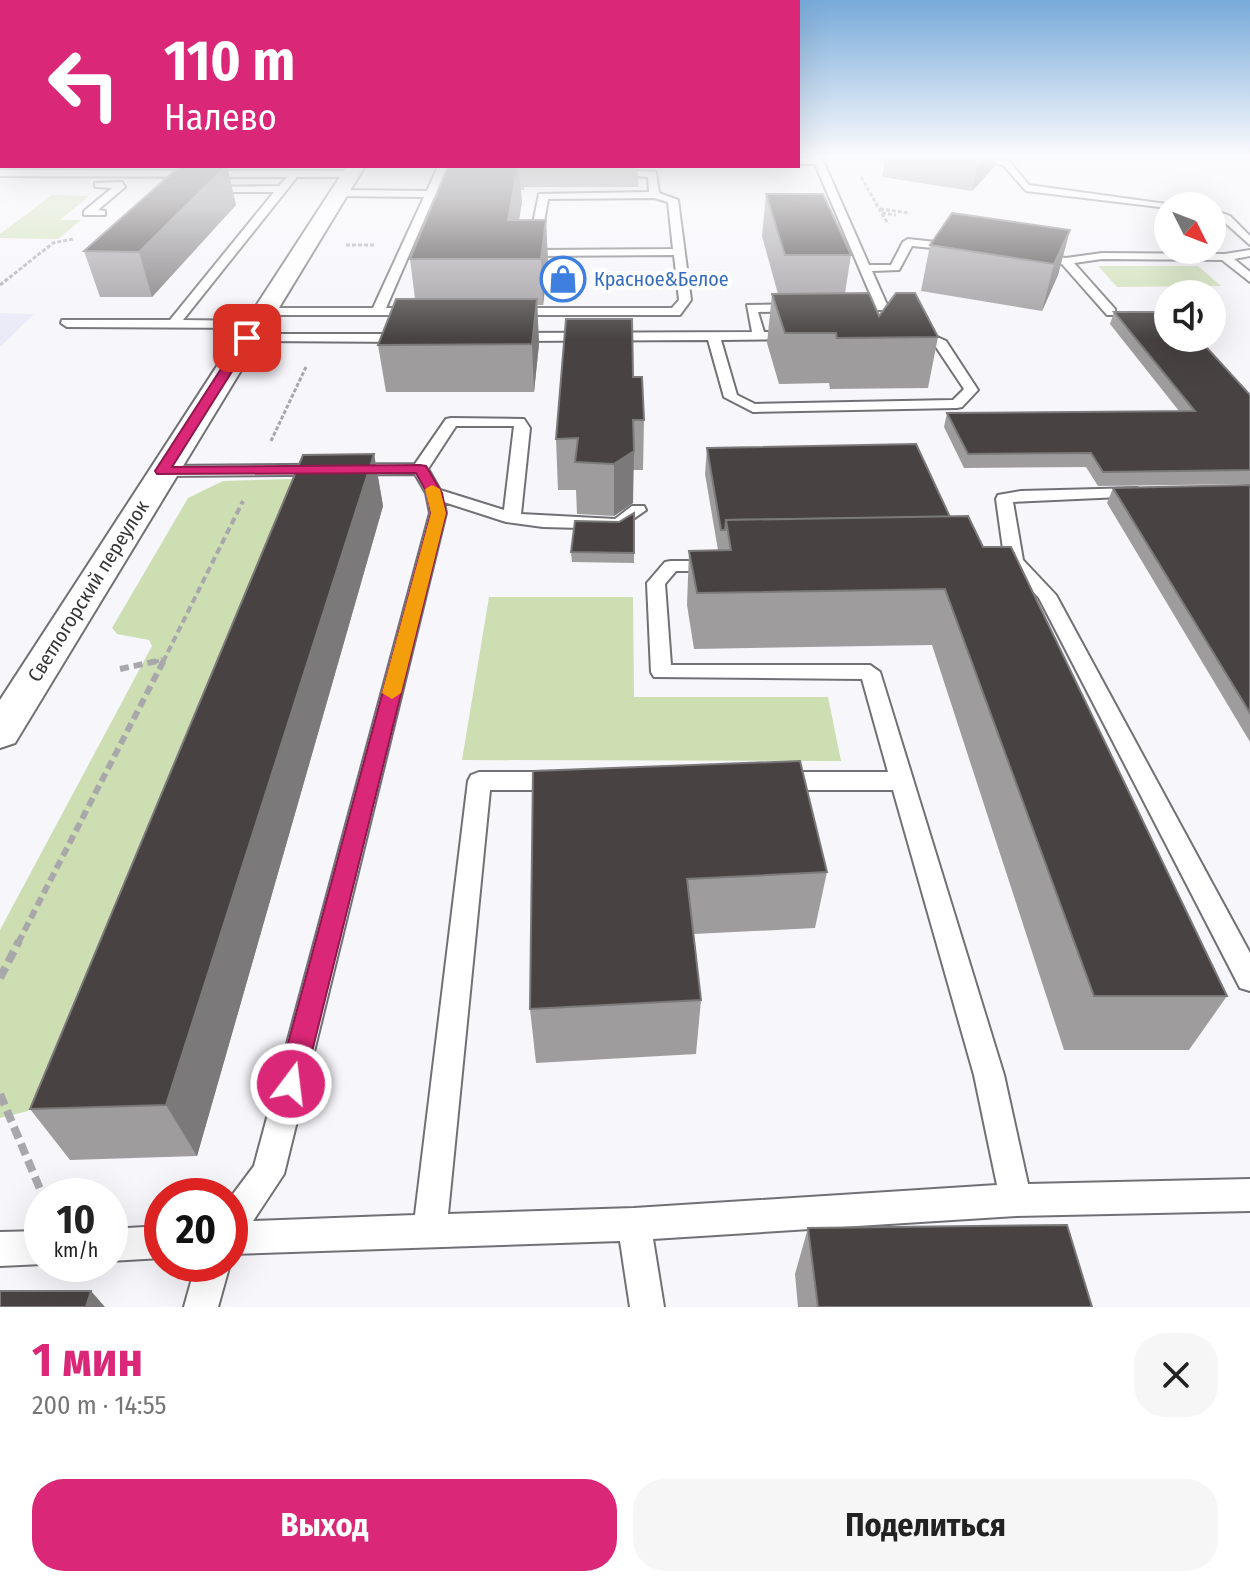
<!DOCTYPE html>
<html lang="ru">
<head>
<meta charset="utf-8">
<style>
	:root { --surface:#fff; --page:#f6f6f6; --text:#222; --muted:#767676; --accent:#db2777 }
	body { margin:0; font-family:"Fira Sans Condensed",sans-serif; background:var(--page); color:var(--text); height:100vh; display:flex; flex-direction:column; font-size:30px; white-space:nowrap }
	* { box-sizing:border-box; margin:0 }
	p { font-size:26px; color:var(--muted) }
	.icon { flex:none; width:44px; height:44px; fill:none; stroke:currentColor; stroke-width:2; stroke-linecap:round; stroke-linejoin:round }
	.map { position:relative; height:1307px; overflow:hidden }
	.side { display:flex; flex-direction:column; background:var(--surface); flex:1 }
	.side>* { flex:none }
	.guide { position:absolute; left:0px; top:0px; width:800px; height:168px; box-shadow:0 8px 32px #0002; background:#db2777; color:#fff; overflow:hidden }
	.needle { width:52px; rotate:132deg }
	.buttons { position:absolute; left:1154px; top:192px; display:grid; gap:16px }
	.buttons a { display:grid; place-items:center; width:72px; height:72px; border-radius:50%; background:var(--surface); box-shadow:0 8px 32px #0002; font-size:40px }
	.speed { position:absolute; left:24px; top:1178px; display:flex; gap:16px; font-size:40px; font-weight:700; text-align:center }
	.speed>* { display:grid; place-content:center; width:104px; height:104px; border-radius:50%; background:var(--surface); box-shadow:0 8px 32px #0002; line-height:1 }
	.speed small { font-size:20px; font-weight:400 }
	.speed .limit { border:12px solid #d22; background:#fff; color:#111 }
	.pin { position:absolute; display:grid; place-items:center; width:68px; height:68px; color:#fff; margin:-34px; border-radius:16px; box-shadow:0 4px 12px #0006 }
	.me { position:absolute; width:88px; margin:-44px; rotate:15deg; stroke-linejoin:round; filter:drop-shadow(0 0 6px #0008) }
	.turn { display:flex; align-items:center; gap:28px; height:168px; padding:0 32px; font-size:36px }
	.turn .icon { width:104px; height:104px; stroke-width:2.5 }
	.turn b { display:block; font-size:56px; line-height:68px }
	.round { display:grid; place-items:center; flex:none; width:84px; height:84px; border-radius:32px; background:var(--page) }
	.head { display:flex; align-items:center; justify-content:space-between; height:136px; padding:0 32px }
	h1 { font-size:48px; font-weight:700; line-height:60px; color:var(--accent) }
	.button { display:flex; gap:16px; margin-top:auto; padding:16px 32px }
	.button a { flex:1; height:92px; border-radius:32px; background:var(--accent); color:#fff; font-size:32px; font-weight:700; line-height:92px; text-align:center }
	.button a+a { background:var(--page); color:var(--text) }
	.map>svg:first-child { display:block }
</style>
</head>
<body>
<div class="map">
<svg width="1250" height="1307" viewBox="0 0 1250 1307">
	<rect width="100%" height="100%" fill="#f6f6fb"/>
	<!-- built -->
	<path fill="#eaeaf7" d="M 0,313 L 34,314 L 0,347 Z"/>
	<!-- green -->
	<g fill="#cddeb2">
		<path d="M 52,195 L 89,196 L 60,220 L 81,220 L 58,239 L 0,238 L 0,234 Z"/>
		<path d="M 1098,266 L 1198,266 L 1221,286 L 1117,287 Z"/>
		<path d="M 292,479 L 301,482 L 42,1095 L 28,1111 L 0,1118 L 0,930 L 152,646 L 149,640 L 117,634 L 112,628 L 188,498 L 223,481 Z"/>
		<path d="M 489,597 L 633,597 L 634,697 L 828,697 L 841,761 L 462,760 Z"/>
	</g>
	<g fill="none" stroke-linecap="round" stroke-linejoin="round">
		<!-- service casing -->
		<g stroke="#717175" stroke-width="4">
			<g id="service">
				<path d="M 812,156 L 821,156 L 869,265 L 891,265 L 903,242 L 908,239 L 954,244 L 960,247 L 954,250 L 912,246 L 899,270 L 872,271 L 888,307 L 886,310 L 847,310 L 845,307 L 851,303 L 874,303 L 815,164 L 798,164 L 798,158 L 812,158 Z"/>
				<path d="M 947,156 L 1009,161 L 1029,185 L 1181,206 L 1168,208 L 1026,191 L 1003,165 Z"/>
				<path d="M 438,166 L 448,166 L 437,191 L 446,194 L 434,197 L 386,308 L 419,308 L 425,312 L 423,315 L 260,315 L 258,312 L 264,308 L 373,308 L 424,197 L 339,196 L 334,193 L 339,190 L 427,191 Z"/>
				<path d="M 0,170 L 351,171 L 356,174 L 351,177 L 297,177 L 183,320 L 255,321 L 261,325 L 260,328 L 67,327 L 61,323 L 62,320 L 170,320 L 274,192 L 205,192 L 202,187 L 279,186 L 287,177 L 0,176 Z"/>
				<path d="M 637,171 L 656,172 L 659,193 L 678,200 L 691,300 L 680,315 L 507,315 L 505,312 L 511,308 L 672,308 L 679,300 L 674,255 L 533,256 L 527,253 L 539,194 L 649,192 L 648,177 L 634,176 ZM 654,198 L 668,202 L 673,249 L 539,250 L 548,199 Z"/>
				<path d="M 122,182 L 125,187 L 98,210 L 105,211 L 105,215 L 84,215 L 84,211 L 112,188 L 95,187 L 95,183 Z"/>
				<path d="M 1212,209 L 1230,216 L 1250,236 L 1250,245 L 1222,220 L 1212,216 Z"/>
				<path d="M 1250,250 L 1250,256 L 1234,259 L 1250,272 L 1250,282 L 1222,260 L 1102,259 L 1074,263 L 1115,309 L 1115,315 L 1107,315 L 1062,264 L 1032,257 L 1038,254 L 1066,258 L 1102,253 L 1225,254 Z"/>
				<path d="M 795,304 L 801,308 L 799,311 L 758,312 L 764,332 L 924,331 L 946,341 L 978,390 L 962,407 L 957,408 L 753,412 L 724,397 L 708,340 L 513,341 L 506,337 L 513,333 L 752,332 L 747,305 ZM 917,338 L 936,347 L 964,389 L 953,400 L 755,404 L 737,395 L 721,340 Z"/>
				<path d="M 247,334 L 409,334 L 416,338 L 409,342 L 242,341 L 242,335 Z"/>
				<path d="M 451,418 L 524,419 L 530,428 L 521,514 L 615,519 L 632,506 L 644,506 L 646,510 L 619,529 L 543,527 L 506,522 L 444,502 L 446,513 L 284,1174 L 253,1221 L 415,1215 L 468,781 L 471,775 L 479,772 L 561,772 L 569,775 L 572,781 L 569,787 L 561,790 L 490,790 L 448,1214 L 634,1208 L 997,1185 L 974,1075 L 893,790 L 781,790 L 773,787 L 770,781 L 773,775 L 781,772 L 888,772 L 862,679 L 654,677 L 651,672 L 647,583 L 665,562 L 671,561 L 716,561 L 725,566 L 716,571 L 676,571 L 665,584 L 671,665 L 870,665 L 880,672 L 1004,1075 L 1028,1184 L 1250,1179 L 1250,1211 L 1016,1216 L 653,1239 L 664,1307 L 630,1307 L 620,1241 L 230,1254 L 230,1198 L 254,1166 L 430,513 L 426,493 L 415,474 L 162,476 L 154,471 L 162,466 L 415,464 L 446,419 ZM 456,426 L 514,426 L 504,510 L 440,490 L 428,469 Z"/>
				<path d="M 1137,488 L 1145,493 L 1143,496 L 1013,502 L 1023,560 L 1056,595 L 1250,953 L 1250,991 L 1240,988 L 1039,598 L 1009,566 L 994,565 L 991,561 L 994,557 L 1004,556 L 996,499 L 998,495 L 1021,491 Z"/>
				<path d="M 162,1226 L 162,1258 L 110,1261 L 110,1229 Z"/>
				<path d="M 42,1231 L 43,1264 L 0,1266 L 0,1232 Z"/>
				<path d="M 196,1264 L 230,1264 L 218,1307 L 184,1307 Z"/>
			</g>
		</g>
		<!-- minor casing -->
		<g stroke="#717175" stroke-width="4">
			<path id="minor" d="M 347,166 L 365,166 L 15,743 L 0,748 L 0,700 Z"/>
		</g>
		<!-- path-far3 -->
		<g stroke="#a8a8ab" stroke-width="3" stroke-dasharray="4 2" stroke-linecap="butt">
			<path d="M 861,177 L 888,224"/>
			<path d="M 880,209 L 910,213"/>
			<path d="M 882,213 L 896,215"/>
			<path d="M 346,245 L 376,245"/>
			<path d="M 0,285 L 53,243 L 73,239"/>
			<path d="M 271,441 L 306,367"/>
		</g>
		<!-- path-far2 -->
		<g stroke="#a8a8ab" stroke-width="4" stroke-dasharray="7 4" stroke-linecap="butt">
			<path d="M 152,662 L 164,660"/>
			<path d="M 163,662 L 243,501"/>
		</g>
		<!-- path-far1 -->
		<g stroke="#a8a8ab" stroke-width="6" stroke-dasharray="9 5" stroke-linecap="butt">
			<path d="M 120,669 L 162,660"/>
			<path d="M 18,943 L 164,660"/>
		</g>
		<!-- path -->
		<g stroke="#a8a8ab" stroke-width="8" stroke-dasharray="12 6" stroke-linecap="butt">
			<path d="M 0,978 L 19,941"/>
			<path d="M 0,1094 L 43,1196"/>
		</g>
		<!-- service -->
		<use href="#service" fill="#fff" fill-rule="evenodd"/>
		<!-- minor -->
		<use href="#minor" fill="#fff" fill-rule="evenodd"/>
	</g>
	<!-- wall -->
	<g fill="#9f9c9e">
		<path d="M 886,156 L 1016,156 L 1015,157 L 996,156 L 994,167 L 972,191 L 882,177 Z"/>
		<path d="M 180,166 L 227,166 L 236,205 L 152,297 L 100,297 L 84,251 Z"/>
		<path d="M 448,166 L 638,166 L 638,187 L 524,187 L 524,190 L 521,190 L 522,202 L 519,220 L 546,220 L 548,263 L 543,305 L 537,305 L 539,344 L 534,392 L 386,392 L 378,345 L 415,299 L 410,259 Z"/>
		<path d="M 766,194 L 851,255 L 845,293 L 879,316 L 938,337 L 928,388 L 830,389 L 829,383 L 779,384 L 767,343 L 772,294 L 778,294 L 762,236 Z"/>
		<path d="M 1070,230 L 1058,275 L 1042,311 L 921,291 L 930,245 Z"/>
		<path d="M 1114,312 L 1250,395 L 1250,484 L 1098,486 L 1086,467 L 964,468 L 944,427 L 947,413 L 1179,411 L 1110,324 Z"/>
		<path d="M 633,377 L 644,420 L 643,470 L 633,470 L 633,503 L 614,516 L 577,514 L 576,490 L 558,490 L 556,439 Z"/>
		<path d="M 707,448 L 950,517 L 983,547 L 1227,996 L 1189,1050 L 1064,1050 L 932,645 L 694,649 L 687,605 L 689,551 L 718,550 L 705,474 Z"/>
		<path d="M 374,454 L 383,506 L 197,1156 L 70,1160 L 30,1109 Z"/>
		<path d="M 1250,485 L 1250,742 L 1107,503 L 1113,488 Z"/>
		<path d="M 634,513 L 634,563 L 572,562 L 571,552 Z"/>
		<path d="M 533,771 L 827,872 L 815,928 L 694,934 L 701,1000 L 696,1054 L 536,1063 L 530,1009 Z"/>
		<path d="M 808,1228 L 1092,1307 L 798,1307 L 795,1274 Z"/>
	</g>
	<!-- shaded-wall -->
	<g fill="#7c797a">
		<path d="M 980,156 L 996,156 L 994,167 L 972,191 Z"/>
		<path d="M 226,166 L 227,166 L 236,205 L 152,297 L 139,252 Z"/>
		<path d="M 518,166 L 522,202 L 512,259 L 508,220 Z"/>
		<path d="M 546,220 L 548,263 L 543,305 L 541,259 Z"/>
		<path d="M 1070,230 L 1058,275 L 1042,311 L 1054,264 Z"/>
		<path d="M 537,299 L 539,344 L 534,392 L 532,344 Z"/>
		<path d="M 634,451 L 633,503 L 614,516 L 614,464 Z"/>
		<path d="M 374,454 L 383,506 L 197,1156 L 166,1105 Z"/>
		<path d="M 91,1291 L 105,1307 L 86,1307 Z"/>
	</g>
	<!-- building -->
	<g fill="#484342" stroke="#7c797a" stroke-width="2">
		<path d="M 180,166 L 226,166 L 139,252 L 84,251 Z"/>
		<path d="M 448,166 L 518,166 L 508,220 L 546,220 L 541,259 L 410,259 Z"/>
		<path d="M 766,194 L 823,194 L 851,255 L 785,255 Z"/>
		<path d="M 952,213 L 1070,230 L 1054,264 L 930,245 Z"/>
		<path d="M 869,293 L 879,316 L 896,293 L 915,293 L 938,337 L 837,338 L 836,333 L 785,333 L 772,294 Z"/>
		<path d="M 396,299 L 537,299 L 532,344 L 378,345 Z"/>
		<path d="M 1114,312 L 1168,312 L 1168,338 L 1198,338 L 1250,395 L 1250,470 L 1103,472 L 1091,453 L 968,454 L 947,413 L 1195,411 Z"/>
		<path d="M 566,319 L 632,319 L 633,377 L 642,377 L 644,420 L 633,420 L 634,451 L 614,464 L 575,462 L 578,438 L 556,439 Z"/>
		<path d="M 916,444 L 950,517 L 726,520 L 725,530 L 721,530 L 707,448 Z"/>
		<path d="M 374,454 L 166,1105 L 30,1109 L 303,455 Z"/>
		<path d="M 1250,485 L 1250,713 L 1113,488 Z"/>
		<path d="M 634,513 L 634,553 L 571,552 L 575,521 L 619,522 Z"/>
		<path d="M 968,516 L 983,547 L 1011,547 L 1227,996 L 1094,996 L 945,589 L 697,593 L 689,551 L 731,550 L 726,520 Z"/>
		<path d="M 800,761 L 827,872 L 687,879 L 701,1000 L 530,1009 L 533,771 Z"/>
		<path d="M 1067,1225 L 1092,1307 L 818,1307 L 808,1228 Z"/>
		<path d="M 0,1291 L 91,1291 L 86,1307 L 0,1307 Z"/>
	</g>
	<!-- sky -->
	<linearGradient id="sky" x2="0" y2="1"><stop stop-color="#77aada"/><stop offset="0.46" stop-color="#fbfbfd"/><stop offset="1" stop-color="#fbfbfd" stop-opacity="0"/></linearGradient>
	<rect width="1250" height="339" fill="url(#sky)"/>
	<!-- route -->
	<path fill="#db2777" stroke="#8e194d" stroke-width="2" d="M 247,334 L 253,338 L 172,467 L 420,465 L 426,466 L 442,493 L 446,513 L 304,1084 L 300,1093 L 291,1097 L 281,1093 L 277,1084 L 431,513 L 427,493 L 416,473 L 157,474 L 155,471 L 241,338 Z"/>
	<!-- slow -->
	<path fill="#f59e0b" d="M 432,485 L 440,489 L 446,513 L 401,693 L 392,699 L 382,693 L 431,513 L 425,489 Z"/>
	<!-- icons -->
	<defs>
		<g id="shop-ring" transform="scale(2.3)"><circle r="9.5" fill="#fff" stroke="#3f7fe0" stroke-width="1.5"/><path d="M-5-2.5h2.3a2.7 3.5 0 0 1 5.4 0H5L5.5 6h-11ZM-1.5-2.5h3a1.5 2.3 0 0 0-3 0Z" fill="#3f7fe0"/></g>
	</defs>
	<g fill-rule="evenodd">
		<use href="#shop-ring" x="563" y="279"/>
	</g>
	<g text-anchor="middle" stroke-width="8" stroke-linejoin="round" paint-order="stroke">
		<!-- far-shop labels -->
		<g font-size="20" fill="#366cbe" stroke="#fff" text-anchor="start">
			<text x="594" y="286">Красное&amp;Белое</text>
		</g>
		<!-- far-street labels -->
		<g font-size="20" fill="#353537" stroke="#fff">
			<text transform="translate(88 591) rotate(-58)" y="7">Светлогорский переулок</text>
		</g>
	</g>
</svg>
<div class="buttons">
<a><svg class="needle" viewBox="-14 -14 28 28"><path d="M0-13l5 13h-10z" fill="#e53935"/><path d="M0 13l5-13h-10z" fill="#767676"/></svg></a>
<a><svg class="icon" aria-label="sound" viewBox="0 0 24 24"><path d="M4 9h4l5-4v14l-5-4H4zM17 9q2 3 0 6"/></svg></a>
</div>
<div class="speed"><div>10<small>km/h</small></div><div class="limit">20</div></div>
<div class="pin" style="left:247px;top:338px;background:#d93025"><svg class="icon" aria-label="arrive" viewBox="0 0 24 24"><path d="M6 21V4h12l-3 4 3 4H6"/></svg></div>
<svg class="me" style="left:291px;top:1084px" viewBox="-20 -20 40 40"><circle r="17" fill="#db2777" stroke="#fff" stroke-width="3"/><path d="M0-11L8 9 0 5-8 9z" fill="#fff"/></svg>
<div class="guide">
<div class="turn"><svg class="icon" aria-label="left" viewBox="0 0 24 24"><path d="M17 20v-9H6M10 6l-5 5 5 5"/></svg><div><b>110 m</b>Налево</div></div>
</div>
</div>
<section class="side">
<div class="head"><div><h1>1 мин</h1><p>200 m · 14:55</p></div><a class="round"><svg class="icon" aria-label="close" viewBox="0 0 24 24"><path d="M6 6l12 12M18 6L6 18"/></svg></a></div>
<div class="button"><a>Выход</a><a>Поделиться</a></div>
</section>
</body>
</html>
